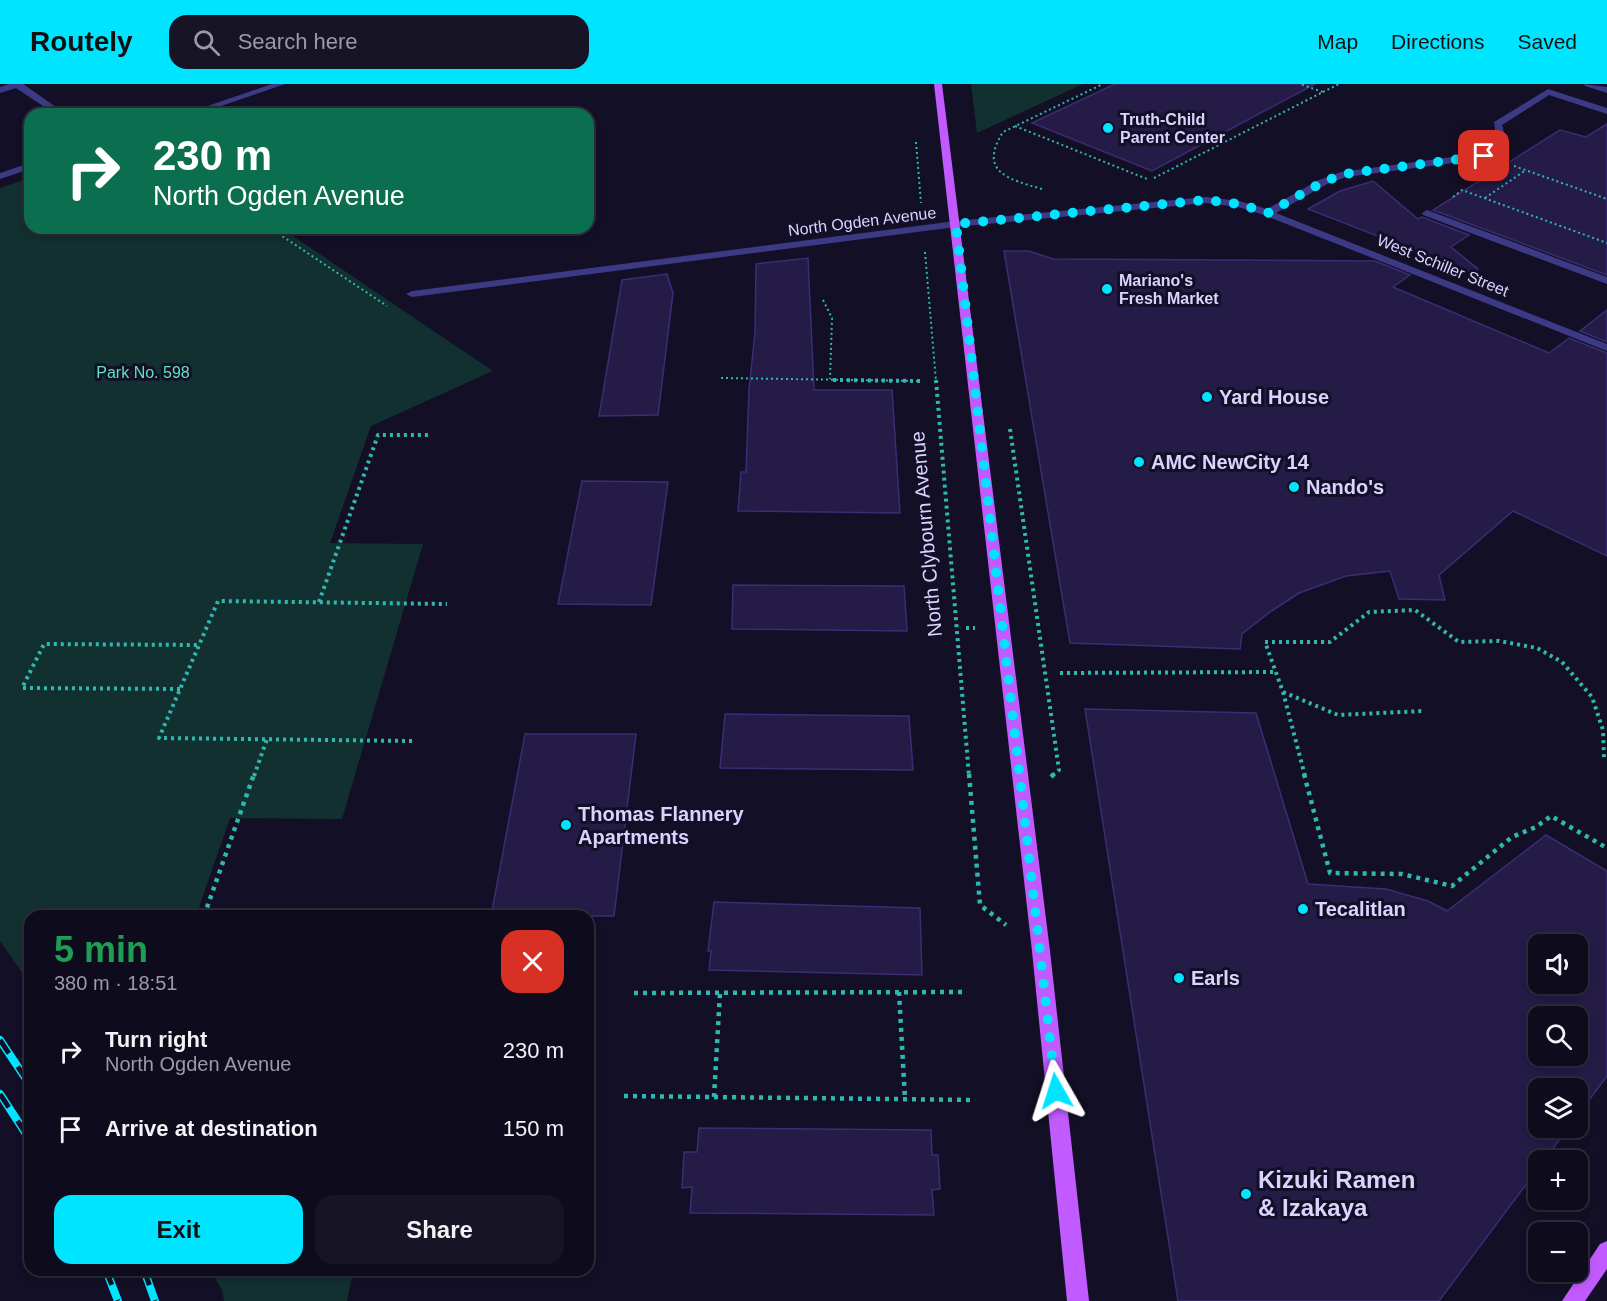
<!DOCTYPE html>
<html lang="en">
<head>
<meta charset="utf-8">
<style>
	:root { --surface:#0e0b1c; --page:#171425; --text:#f1f3f6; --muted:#9b9ba3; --line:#2e2b3b; --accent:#00e5ff }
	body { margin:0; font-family:Arial,sans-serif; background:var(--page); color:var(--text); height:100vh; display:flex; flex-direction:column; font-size:22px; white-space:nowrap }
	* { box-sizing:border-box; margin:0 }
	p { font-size:20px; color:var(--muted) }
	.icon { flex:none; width:33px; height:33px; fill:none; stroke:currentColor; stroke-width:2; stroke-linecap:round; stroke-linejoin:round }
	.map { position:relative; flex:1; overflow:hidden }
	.drawer { position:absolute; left:24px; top:826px; width:570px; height:366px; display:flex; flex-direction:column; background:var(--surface); border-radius:18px; box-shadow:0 3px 9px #0003,0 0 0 2px var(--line) }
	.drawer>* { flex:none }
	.guide { position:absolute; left:24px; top:24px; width:570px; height:126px; border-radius:18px; box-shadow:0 3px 9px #0003,0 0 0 2px var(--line); background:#0b6e4f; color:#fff; overflow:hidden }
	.controls { position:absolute; left:1528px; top:850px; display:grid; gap:12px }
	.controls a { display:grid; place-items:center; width:60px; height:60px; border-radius:12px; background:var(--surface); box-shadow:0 3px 9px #0003,0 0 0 2px var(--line); font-size:30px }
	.pin { position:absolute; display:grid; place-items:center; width:51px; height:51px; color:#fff; margin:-26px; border-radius:12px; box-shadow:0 3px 9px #0006 }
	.me { position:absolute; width:66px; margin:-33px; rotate:354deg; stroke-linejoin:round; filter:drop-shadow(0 0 4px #0008) }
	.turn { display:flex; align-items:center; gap:21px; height:126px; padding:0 30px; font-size:27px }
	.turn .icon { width:78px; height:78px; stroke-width:2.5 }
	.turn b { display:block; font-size:42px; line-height:51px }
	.round { display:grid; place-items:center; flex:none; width:63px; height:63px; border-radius:18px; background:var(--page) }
	.summary { display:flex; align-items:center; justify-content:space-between; height:102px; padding:0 30px }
	h1 { font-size:36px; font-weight:600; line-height:45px; color:#1e9e55 }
	.button { display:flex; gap:12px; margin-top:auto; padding:12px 30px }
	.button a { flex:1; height:69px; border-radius:18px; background:var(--accent); color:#111; font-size:24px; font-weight:600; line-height:69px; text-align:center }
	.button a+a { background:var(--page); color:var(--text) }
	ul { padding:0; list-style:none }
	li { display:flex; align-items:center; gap:18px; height:78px; padding:0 30px }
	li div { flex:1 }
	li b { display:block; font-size:22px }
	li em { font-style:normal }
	header { display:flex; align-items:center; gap:36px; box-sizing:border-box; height:84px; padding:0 30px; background:var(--accent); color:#111 }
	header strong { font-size:28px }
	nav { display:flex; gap:33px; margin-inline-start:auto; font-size:21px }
	.search { width:420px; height:54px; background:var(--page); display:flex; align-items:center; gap:15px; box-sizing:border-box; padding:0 21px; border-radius:18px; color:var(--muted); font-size:22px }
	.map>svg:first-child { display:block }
</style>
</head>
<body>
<header>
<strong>Routely</strong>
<div class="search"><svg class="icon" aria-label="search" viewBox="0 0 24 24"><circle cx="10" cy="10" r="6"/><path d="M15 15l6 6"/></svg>Search here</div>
<nav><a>Map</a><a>Directions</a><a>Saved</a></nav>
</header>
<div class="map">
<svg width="1607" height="1217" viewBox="0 0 1607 1217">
	<rect width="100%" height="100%" fill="#130f26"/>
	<!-- green -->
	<g fill="#12302f">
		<path d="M 971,0 L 1083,0 L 977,49 Z"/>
		<path d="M 30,94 L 30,144 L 281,144 L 493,287 L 371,342 L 330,459 L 423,460 L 342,735 L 230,734 L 196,832 L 30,832 L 30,900 L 0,857 L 0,104 Z"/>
		<path d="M 211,1187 L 353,1187 L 347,1217 L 224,1217 L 222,1206 Z"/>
	</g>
	<!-- building -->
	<g fill="#241b47" stroke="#3b2d73" stroke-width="1.5" fill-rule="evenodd">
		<path d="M 1115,0 L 1315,0 L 1152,87 L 1032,39 Z"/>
		<path d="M 1607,40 L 1607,191 L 1433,126 L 1560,46 L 1586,53 Z"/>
		<path d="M 1373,97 L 1418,135 L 1422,133 L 1469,151 L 1451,163 L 1478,185 L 1475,190 L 1308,125 L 1340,107 Z"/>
		<path d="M 1004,167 L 1029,167 L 1053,175 L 1375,177 L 1410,191 L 1393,203 L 1549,269 L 1569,254 L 1607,269 L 1607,472 L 1513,427 L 1439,491 L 1445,516 L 1399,515 L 1390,487 L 1346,492 L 1299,509 L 1270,528 L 1242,550 L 1240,565 L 1070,559 Z"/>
		<path d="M 808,174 L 814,306 L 892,306 L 900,429 L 738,427 L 741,388 L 746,388 L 749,306 L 755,248 L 756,180 Z"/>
		<path d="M 667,190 L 673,209 L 658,331 L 599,332 L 622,196 Z"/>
		<path d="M 1607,226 L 1607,258 L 1580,247 Z"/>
		<path d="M 582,397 L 668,398 L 651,521 L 558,520 Z"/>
		<path d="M 733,501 L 904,502 L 907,547 L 732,545 Z"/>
		<path d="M 1085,625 L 1256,629 L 1308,800 L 1386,805 L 1428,817 L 1447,827 L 1546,751 L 1607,787 L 1607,992 L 1578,1031 L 1578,1005 L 1539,1005 L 1539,1044 L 1568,1044 L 1544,1077 L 1539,1077 L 1539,1083 L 1439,1217 L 1178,1217 ZM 1539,861 L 1578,861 L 1578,900 L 1539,900 ZM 1539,933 L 1578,933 L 1578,972 L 1539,972 Z"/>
		<path d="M 725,630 L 909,632 L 913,686 L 720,684 Z"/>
		<path d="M 525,650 L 636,650 L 614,832 L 491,832 Z"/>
		<path d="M 714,818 L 920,824 L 922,891 L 709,886 L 711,867 L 708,867 Z"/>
		<path d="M 699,1044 L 931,1046 L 932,1071 L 938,1071 L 940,1105 L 932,1106 L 934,1131 L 690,1129 L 692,1103 L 682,1104 L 684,1068 L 697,1068 Z"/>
	</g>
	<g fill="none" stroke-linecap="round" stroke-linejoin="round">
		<!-- path-far2 -->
		<g stroke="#2fb8b0" stroke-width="2" stroke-dasharray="2 3" stroke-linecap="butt">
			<path d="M 1323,8 L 1339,0"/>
			<path d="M 1015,42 L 1147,95"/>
			<path d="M 916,58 L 921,119"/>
			<path d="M 1514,82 L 1607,115"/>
			<path d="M 1154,94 L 1323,8 L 1300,0"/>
			<path d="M 1042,105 C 1008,95 978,88 1003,48 L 1103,0"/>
			<path d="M 1453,113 L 1462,106 L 1607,159"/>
			<path d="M 1485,114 L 1526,86"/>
			<path d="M 270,144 L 387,222"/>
			<path d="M 925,168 L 936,297"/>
			<path d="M 823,216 L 832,234 L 830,295"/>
			<path d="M 721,294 L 921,297"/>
		</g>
		<!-- path-far1 -->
		<g stroke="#2fb8b0" stroke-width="4" stroke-dasharray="3 4" stroke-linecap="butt">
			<path d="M 833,296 L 921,297"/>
			<path d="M 936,296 L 969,692"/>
			<path d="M 1010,345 L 1059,686 L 1052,692"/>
			<path d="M 319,518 L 378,351 L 431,351"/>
			<path d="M 966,544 L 975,544"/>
			<path d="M 1060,589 L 1276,588"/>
			<path d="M 180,605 L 22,604 L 44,560 L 199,561"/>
			<path d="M 1283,608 L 1338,631 L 1423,627"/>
			<path d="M 412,657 L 159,654 L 218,517 L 447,520"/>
			<path d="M 254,692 L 267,655"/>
			<path d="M 1305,692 L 1283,608 L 1265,558 L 1330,558 L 1369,528 L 1415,526 L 1459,558 L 1499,557 L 1537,564 L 1562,578 L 1592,613 L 1603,646 L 1604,674 L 1607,675"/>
		</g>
		<!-- path -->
		<g stroke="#2fb8b0" stroke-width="4.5" stroke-dasharray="4 5" stroke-linecap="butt">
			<path d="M 969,690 L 980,821 L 1006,841"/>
			<path d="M 1304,690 L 1330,789 L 1402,790 L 1452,802 L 1512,753 L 1536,743 L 1551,732 L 1607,764"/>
			<path d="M 1051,693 L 1054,690"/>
			<path d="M 204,832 L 254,690"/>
			<path d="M 899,908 L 905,1015"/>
			<path d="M 634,909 L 966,908"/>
			<path d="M 624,1012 L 975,1016"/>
			<path d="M 714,1013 L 720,909"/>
		</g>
		<!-- minor -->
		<g fill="#3d3a85" fill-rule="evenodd">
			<path d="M 9,0 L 23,0 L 66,30 L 55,30 L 16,4 L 0,9 L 0,3 Z"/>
			<path d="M 272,0 L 285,0 L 198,30 L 184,30 Z"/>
			<path d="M 1584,0 L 1607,3 L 1607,9 L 1585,2 Z"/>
			<path d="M 1548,5 L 1607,24 L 1607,30 L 1549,11 L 1502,41 L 1507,60 L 1484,75 L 1346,93 L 1327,100 L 1276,129 L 1607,260 L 1607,267 L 1264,131 L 1238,123 L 1206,119 L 956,143 L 412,213 L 406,210 L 412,207 L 956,137 L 1206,113 L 1239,117 L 1267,125 L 1319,96 L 1341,88 L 1481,69 L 1497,59 L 1494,38 Z"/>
			<path d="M 30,79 L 30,85 L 0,95 L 0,89 Z"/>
			<path d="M 1427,126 L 1607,193 L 1607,200 L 1423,131 L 1422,129 Z"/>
		</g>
		<!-- major -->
		<g fill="#c25bff" fill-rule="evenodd">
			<path d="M 934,0 L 942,0 L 1050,867 L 1089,1217 L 1067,1217 L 1032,867 Z"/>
			<path d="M 1607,1157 L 1607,1185 L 1585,1217 L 1562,1217 L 1600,1160 Z"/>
		</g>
		<!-- rail casing -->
		<g stroke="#00e5ff" stroke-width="8">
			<g id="rail">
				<path d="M 0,956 L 30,1001"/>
				<path d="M 0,1010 L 30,1056"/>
				<path d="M 106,1186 L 118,1217"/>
				<path d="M 144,1186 L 155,1217"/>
			</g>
		</g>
		<!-- rail -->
		<use href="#rail" stroke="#130f26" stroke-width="5" stroke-dasharray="16" stroke-linecap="butt"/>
	</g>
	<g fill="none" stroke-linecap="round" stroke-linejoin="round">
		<!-- route -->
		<path stroke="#00e5ff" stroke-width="10" stroke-dasharray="0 18" d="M 1056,1007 L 956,140 L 1206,116 L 1239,120 L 1268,129 L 1323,98 L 1344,90 L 1484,72"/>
	</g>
	<!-- markers -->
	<g fill="#00e5ff" stroke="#130f26" stroke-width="2">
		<circle cx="1108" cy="44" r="6"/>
		<circle cx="1107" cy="205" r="6"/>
		<circle cx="1207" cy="313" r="6"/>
		<circle cx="1139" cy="378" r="6"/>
		<circle cx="1294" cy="403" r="6"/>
		<circle cx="566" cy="741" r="6"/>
		<circle cx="1303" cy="825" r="6"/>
		<circle cx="1179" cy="894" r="6"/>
		<circle cx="1246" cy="1110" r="6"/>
	</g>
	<g text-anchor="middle" stroke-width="6" stroke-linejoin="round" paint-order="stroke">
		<!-- far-poi labels -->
		<g font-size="16" font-weight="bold" fill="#d9d4ff" stroke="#130f26" text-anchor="start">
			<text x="1120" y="41">Truth-Child<tspan x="1120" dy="18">Parent Center</tspan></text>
			<text x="1119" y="202">Mariano's<tspan x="1119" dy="18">Fresh Market</tspan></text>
		</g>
		<!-- far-street labels -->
		<g font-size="16" fill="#d9d4ff" stroke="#130f26">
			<text transform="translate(862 137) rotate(-7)" y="6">North Ogden Avenue</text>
			<text transform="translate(1443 181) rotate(22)" y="6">West Schiller Street</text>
		</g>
		<!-- far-park labels -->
		<g font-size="16" fill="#5fe0c0" stroke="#130f26">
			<text x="143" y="294">Park No. 598</text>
		</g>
		<!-- poi labels -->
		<g font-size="20" font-weight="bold" fill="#d9d4ff" stroke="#130f26" text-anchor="start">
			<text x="1219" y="320">Yard House</text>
			<text x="1151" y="385">AMC NewCity 14</text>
			<text x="1306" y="410">Nando's</text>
			<text x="578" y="737">Thomas Flannery<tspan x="578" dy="23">Apartments</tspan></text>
			<text x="1315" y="832">Tecalitlan</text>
			<text x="1191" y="901">Earls</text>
		</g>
		<!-- street labels -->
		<g font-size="20" fill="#d9d4ff" stroke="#130f26">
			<text transform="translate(926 450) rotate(-95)" y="7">North Clybourn Avenue</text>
		</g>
		<!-- near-poi labels -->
		<g font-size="24" font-weight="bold" fill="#d9d4ff" stroke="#130f26" text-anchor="start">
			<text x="1258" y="1104">Kizuki Ramen<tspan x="1258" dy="28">&amp; Izakaya</tspan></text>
		</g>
	</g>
</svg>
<div class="controls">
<a><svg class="icon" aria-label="sound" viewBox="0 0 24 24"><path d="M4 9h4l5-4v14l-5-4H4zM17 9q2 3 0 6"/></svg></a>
<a><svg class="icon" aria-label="search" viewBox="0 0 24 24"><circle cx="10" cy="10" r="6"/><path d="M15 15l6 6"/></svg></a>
<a><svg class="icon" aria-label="layers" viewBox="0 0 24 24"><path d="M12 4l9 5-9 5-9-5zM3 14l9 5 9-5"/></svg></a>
<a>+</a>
<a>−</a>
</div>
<div class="pin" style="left:1484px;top:72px;background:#d93025"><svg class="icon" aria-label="arrive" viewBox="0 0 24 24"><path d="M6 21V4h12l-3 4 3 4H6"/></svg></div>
<svg class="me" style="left:1056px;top:1007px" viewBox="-20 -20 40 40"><path d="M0-17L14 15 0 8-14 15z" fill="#00e5ff" stroke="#fff" stroke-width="4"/></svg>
<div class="guide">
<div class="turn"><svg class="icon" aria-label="right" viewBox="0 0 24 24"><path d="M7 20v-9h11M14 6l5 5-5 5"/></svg><div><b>230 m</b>North Ogden Avenue</div></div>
</div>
<section class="drawer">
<div class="summary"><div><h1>5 min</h1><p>380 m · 18:51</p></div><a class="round" style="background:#d93025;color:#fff"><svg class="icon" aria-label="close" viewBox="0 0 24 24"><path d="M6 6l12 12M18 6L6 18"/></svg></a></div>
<ul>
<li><svg class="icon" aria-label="right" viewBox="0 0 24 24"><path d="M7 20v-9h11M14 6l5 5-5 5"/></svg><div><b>Turn right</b><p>North Ogden Avenue</p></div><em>230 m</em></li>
<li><svg class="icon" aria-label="arrive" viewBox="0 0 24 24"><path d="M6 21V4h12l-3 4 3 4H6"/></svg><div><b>Arrive at destination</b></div><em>150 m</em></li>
</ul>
<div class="button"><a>Exit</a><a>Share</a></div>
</section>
</div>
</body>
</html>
